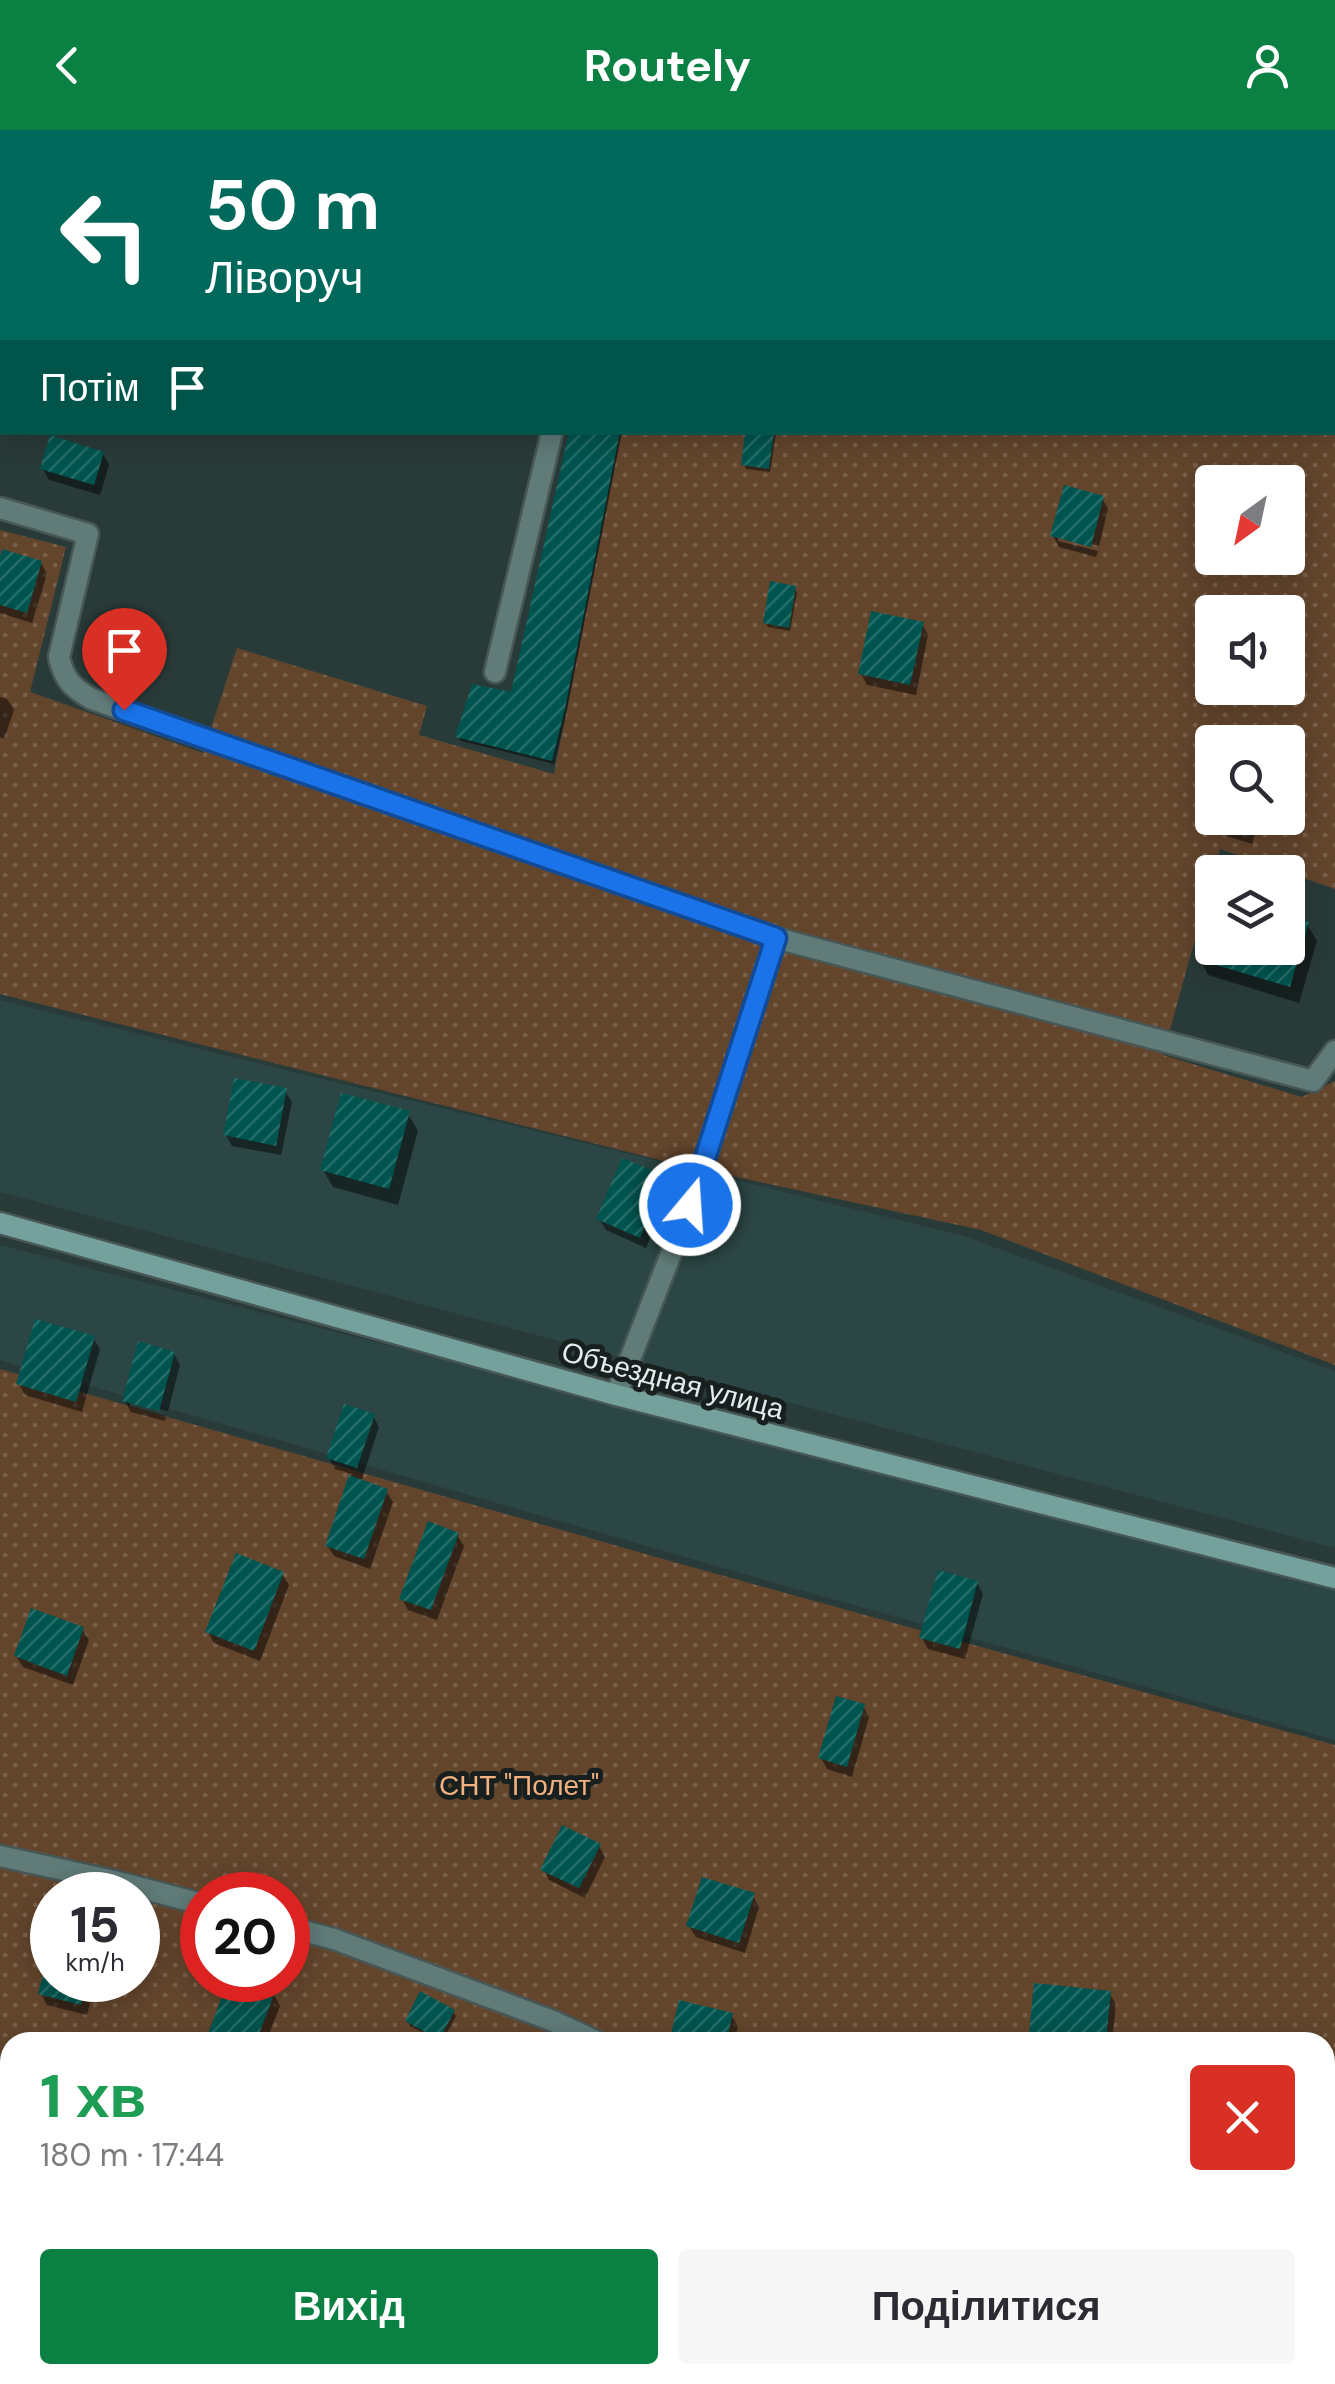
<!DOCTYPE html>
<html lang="uk">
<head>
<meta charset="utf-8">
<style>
	:root { --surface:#fff; --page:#f7f7f7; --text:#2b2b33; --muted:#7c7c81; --accent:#0b8043 }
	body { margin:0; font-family:"DM Sans",sans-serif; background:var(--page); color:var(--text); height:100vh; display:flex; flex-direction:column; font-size:38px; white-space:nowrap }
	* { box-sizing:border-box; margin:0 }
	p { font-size:32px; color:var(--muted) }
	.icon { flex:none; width:55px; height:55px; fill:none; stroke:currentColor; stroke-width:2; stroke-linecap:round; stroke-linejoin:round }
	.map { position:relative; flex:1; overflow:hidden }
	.details { position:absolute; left:0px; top:1902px; width:1335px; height:352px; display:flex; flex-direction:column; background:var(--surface); border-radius:30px 30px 0 0; box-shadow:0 5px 25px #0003 }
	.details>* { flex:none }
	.hud { position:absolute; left:0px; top:0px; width:1335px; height:305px; box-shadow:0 5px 25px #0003; background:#00695c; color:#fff; overflow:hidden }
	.needle { width:65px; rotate:213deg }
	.buttons { position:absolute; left:1195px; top:335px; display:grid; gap:20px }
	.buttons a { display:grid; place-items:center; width:110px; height:110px; border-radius:10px; background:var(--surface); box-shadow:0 5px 25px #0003; font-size:50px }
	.speed { position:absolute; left:30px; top:1742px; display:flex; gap:20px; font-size:50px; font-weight:700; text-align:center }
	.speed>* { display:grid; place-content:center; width:130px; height:130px; border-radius:50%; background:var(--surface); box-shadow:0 5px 25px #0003; line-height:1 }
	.speed small { font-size:25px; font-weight:400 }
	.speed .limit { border:15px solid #d22; background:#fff; color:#111 }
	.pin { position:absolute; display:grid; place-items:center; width:85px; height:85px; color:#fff; margin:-102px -42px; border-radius:50% 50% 50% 0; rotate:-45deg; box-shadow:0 0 10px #0007 }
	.pin .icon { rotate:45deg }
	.me { position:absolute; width:110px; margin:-55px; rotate:18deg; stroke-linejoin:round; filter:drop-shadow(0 0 8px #0008) }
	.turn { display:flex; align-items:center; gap:35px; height:210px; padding:0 40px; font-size:45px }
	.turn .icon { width:130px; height:130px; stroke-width:2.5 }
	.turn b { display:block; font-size:70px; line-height:85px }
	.then { display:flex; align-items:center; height:95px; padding:0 40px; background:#0003; gap:20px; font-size:38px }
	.round { display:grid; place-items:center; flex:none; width:105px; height:105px; border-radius:10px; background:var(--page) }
	.headline { display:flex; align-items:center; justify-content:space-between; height:170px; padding:0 40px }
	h1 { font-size:60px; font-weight:700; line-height:75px; color:#1e9e55 }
	.button { display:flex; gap:20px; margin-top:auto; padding:20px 40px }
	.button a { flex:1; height:115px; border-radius:10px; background:var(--accent); color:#fff; font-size:40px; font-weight:700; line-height:115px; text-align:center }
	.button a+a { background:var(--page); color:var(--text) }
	header { display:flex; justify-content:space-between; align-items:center; height:130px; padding:0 40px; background:var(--accent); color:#fff; font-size:45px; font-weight:700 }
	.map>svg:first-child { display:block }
</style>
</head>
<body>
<header><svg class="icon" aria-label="back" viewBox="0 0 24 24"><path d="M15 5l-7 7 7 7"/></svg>Routely<svg class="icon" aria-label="person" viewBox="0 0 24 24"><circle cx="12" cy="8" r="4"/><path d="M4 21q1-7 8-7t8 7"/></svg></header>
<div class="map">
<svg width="1335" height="2254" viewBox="0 0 1335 2254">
	<defs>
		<pattern id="garden-dots" width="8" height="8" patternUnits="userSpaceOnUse" patternTransform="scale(2.5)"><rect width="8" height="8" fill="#63452c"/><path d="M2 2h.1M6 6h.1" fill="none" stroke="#79604b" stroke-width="1.8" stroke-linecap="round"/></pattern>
		<pattern id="building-hatch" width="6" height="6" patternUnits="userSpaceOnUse" patternTransform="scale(2.5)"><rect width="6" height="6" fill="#00544f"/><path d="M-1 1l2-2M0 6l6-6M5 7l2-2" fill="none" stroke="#256d68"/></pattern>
	</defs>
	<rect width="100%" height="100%" fill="#293b39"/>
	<!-- built -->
	<g fill="#2b4644">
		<path d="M 0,870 L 964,1106 L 1335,1241 L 1335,1418 L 0,1062 Z"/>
		<path d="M 0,1115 L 1335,1460 L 1335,1610 L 768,1451 L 0,1230 Z"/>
	</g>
	<!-- garden -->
	<g fill="url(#garden-dots)" fill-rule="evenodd">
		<path d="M 1333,272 L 1335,273 L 1335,759 L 1220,719 L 1163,925 L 1302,967 L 1335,951 L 1335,1235 L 981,1100 L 672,1033 L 0,864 L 0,400 L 66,417 L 30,562 L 203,623 L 237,518 L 427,576 L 419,605 L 554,644 L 621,303 L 1332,302 ZM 1212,352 L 1288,352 L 1288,428 L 1212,428 ZM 1212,482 L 1288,482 L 1288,558 L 1212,558 ZM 1212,612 L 1288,612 L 1288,688 L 1212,688 Z"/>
		<path d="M 0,1239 L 663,1429 L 1335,1615 L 1335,2254 L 422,2254 L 425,2245 L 1325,2245 L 1325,1912 L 10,1912 L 10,2032 L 0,2030 ZM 52,1765 L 138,1765 L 138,1850 L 52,1850 ZM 202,1765 L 288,1765 L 288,1850 L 202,1850 Z"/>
	</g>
	<!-- shadow -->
	<g fill="#0007">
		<path d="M 349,0 L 395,0 L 405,2 L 348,2 Z"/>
		<path d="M 546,0 L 569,0 L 579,2 L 546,2 Z"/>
		<path d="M 1184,0 L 1335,0 L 1335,73 L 1332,72 L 1332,2 L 1184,2 Z"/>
		<path d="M 0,166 L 2,167 L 2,218 L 0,218 Z"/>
		<path d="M 572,302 L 622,302 L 566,585 L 554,634 L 461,611 L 458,607 L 513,565 Z"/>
		<path d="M 748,302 L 776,304 L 770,342 L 746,339 L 744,334 Z"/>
		<path d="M 103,324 L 109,335 L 100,365 L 49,350 L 43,339 Z"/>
		<path d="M 1102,368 L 1108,379 L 1099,416 L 1058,406 L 1058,411 L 1098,421 L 1096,427 L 1059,417 L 1053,406 Z"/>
		<path d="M 41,433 L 47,444 L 32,493 L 0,483 L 0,435 Z"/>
		<path d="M 794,458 L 797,463 L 790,501 L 768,497 L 765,492 Z"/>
		<path d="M 922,494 L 928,505 L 916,565 L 867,555 L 861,544 Z"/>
		<path d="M 0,567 L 7,569 L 14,580 L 4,609 L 0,607 Z"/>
		<path d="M 1212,674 L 1212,688 L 1260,688 L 1252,714 L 1214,702 L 1207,691 Z"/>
		<path d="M 1212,782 L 1212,818 L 1288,818 L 1288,789 L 1307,794 L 1317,811 L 1299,873 L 1208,845 L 1199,828 Z"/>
		<path d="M 285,961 L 292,972 L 281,1025 L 232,1016 L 226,1005 Z"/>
		<path d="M 408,984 L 418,1001 L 398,1075 L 333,1057 L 323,1040 Z"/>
		<path d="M 664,1048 L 670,1059 L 646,1118 L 606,1100 L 599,1089 Z"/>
		<path d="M 93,1208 L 100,1219 L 82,1282 L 25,1265 L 19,1254 Z"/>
		<path d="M 174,1224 L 180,1235 L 168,1281 L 130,1271 L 130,1276 L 166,1286 L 165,1291 L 131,1282 L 125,1271 Z"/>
		<path d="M 373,1286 L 379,1297 L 361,1352 L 386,1361 L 393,1372 L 370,1439 L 334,1426 L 327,1415 L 352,1344 L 335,1339 L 329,1328 Z"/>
		<path d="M 457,1405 L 464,1416 L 437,1490 L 408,1480 L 402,1469 Z"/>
		<path d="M 282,1444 L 289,1455 L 260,1531 L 214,1513 L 208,1502 Z"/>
		<path d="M 977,1453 L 983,1464 L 965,1529 L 928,1519 L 922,1508 Z"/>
		<path d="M 82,1499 L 89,1510 L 73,1555 L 23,1537 L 16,1526 Z"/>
		<path d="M 863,1576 L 869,1587 L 852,1647 L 827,1639 L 821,1628 Z"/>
		<path d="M 599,1716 L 605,1727 L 585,1768 L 549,1750 L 543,1739 Z"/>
		<path d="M 753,1766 L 759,1777 L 745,1823 L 696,1807 L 689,1796 Z"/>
		<path d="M 52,1818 L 52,1850 L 96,1850 L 87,1885 L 47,1875 L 41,1864 Z"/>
		<path d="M 231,1850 L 274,1865 L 280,1876 L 266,1912 L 207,1912 Z"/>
		<path d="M 1109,1863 L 1116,1874 L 1112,1912 L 1037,1912 L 1031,1903 Z"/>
		<path d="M 681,1873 L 731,1885 L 738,1896 L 734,1912 L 671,1912 Z"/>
		<path d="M 453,1882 L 456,1886 L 442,1912 L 410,1896 L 408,1891 Z"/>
		<path d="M 1335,2122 L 1335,2178 L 1325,2173 L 1325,2144 Z"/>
	</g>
	<!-- building -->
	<g fill="url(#building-hatch)">
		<path d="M 569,302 L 620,302 L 565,579 L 552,631 L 455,607 L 472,554 L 511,562 Z"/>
		<path d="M 745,302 L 774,302 L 769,339 L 741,335 Z"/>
		<path d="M 50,305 L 104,322 L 94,355 L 40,339 Z"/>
		<path d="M 1064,355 L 1104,366 L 1091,417 L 1050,406 Z"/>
		<path d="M 2,419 L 42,431 L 27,483 L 0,475 L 0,426 Z"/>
		<path d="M 770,451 L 796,456 L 789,498 L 763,493 Z"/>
		<path d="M 871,481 L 924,492 L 910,555 L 858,544 Z"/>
		<path d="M 1212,669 L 1212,688 L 1252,688 L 1246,704 L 1204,691 Z"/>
		<path d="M 1212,777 L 1212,818 L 1288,818 L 1288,786 L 1309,792 L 1290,857 L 1196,829 Z"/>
		<path d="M 234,948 L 287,958 L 276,1016 L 223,1005 Z"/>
		<path d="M 341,963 L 410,981 L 389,1059 L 320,1040 Z"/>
		<path d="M 622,1028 L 666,1046 L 640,1108 L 596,1089 Z"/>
		<path d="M 35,1189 L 95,1206 L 76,1272 L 16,1254 Z"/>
		<path d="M 138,1211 L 175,1222 L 159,1281 L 122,1271 Z"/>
		<path d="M 344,1274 L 375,1284 L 357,1338 L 326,1328 Z"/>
		<path d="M 349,1345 L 388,1359 L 364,1429 L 325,1416 Z"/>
		<path d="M 428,1391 L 459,1403 L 431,1480 L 399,1469 Z"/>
		<path d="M 236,1423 L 284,1442 L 254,1521 L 205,1502 Z"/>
		<path d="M 938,1440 L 978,1451 L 960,1519 L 919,1508 Z"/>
		<path d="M 31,1478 L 84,1497 L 67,1546 L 14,1526 Z"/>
		<path d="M 836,1566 L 865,1574 L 847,1637 L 818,1628 Z"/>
		<path d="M 562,1695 L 601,1714 L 579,1758 L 540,1740 Z"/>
		<path d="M 702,1747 L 755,1763 L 739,1813 L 686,1796 Z"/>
		<path d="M 51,1813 L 52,1850 L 88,1850 L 81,1875 L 38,1864 Z"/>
		<path d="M 228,1850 L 242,1850 L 275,1862 L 256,1912 L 205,1912 Z"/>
		<path d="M 1034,1853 L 1111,1861 L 1106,1911 L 1029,1903 Z"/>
		<path d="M 420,1861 L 455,1880 L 439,1910 L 405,1891 Z"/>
		<path d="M 679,1870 L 733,1883 L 726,1912 L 669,1912 Z"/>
		<path d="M 1329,2118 L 1335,2119 L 1335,2170 L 1325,2167 L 1325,2133 Z"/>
		<path d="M 528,2245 L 544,2245 L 557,2254 L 522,2254 Z"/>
	</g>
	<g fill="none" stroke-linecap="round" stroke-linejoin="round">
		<!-- service casing -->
		<g stroke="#475756" stroke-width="25">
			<g id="service">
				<path d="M 442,0 L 448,2"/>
				<path d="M 1133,2 L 1134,0"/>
				<path d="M 0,378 L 88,404 L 59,527 C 64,549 72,558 92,569 L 776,808 L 1313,951 L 1335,921"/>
				<path d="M 495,542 L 552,302"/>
				<path d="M 616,1265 L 690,1075 L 776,808"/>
				<path d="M 0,1726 L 114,1751 L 202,1774"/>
				<path d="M 288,1797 L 334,1809 L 553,1891 L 598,1912"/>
				<path d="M 1325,2050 L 1335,2049"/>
				<path d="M 652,2254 L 656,2245"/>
			</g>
		</g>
		<!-- secondary casing -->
		<g stroke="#475756" stroke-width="25">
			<path id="secondary" d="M 0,1093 L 616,1265 L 1335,1448"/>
		</g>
		<!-- path -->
		<g stroke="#687776" stroke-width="6" stroke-dasharray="2.5 8" stroke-linecap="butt">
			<path d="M 1325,2207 L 1335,2210"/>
			<path d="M 1251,2254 L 1253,2245"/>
		</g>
		<!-- service -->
		<use href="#service" stroke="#607b78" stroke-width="20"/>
		<!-- secondary -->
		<use href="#secondary" stroke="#75a19c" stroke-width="20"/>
	</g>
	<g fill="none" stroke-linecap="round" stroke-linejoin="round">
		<!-- route casing -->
		<g stroke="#114b97" stroke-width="25">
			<path id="route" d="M 124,580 L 776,808 L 690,1075"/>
		</g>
		<!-- route -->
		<use href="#route" stroke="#1a73e8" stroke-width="18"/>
	</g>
	<g text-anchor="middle" stroke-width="10" stroke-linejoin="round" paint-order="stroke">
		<!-- street labels -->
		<g font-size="28" fill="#e3edec" stroke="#18201f">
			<text transform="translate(673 1250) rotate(15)" y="10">Объездная улица</text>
		</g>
		<!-- park labels -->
		<g font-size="28" fill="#f2b17e" stroke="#18201f">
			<text x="519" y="1665">СНТ "Полет"</text>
		</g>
	</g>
</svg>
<div class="buttons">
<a><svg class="needle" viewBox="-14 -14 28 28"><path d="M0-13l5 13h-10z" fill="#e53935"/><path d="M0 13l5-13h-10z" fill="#7c7c81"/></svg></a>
<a><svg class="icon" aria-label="sound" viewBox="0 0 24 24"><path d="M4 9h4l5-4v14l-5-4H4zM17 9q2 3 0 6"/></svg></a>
<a><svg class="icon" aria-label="search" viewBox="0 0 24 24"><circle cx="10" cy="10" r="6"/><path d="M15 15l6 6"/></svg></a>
<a><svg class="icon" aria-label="layers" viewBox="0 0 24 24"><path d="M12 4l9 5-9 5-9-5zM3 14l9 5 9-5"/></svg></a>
</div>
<div class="speed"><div>15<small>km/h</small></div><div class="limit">20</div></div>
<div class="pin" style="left:124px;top:580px;background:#d93025"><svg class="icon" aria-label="arrive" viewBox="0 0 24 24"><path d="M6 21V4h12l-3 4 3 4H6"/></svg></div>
<svg class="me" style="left:690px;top:1075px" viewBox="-20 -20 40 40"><circle r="17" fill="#1a73e8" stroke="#fff" stroke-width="3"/><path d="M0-11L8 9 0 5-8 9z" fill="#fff"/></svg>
<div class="hud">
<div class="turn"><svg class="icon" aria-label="left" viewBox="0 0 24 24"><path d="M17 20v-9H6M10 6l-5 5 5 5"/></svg><div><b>50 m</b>Ліворуч</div></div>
<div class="then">Потім<svg class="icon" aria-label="arrive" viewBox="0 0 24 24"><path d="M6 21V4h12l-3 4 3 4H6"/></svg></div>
</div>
<section class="details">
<div class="headline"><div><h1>1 хв</h1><p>180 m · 17:44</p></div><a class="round" style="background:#d93025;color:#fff"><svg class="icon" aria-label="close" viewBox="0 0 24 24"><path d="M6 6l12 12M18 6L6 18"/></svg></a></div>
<div class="button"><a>Вихід</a><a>Поділитися</a></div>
</section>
</div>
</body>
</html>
